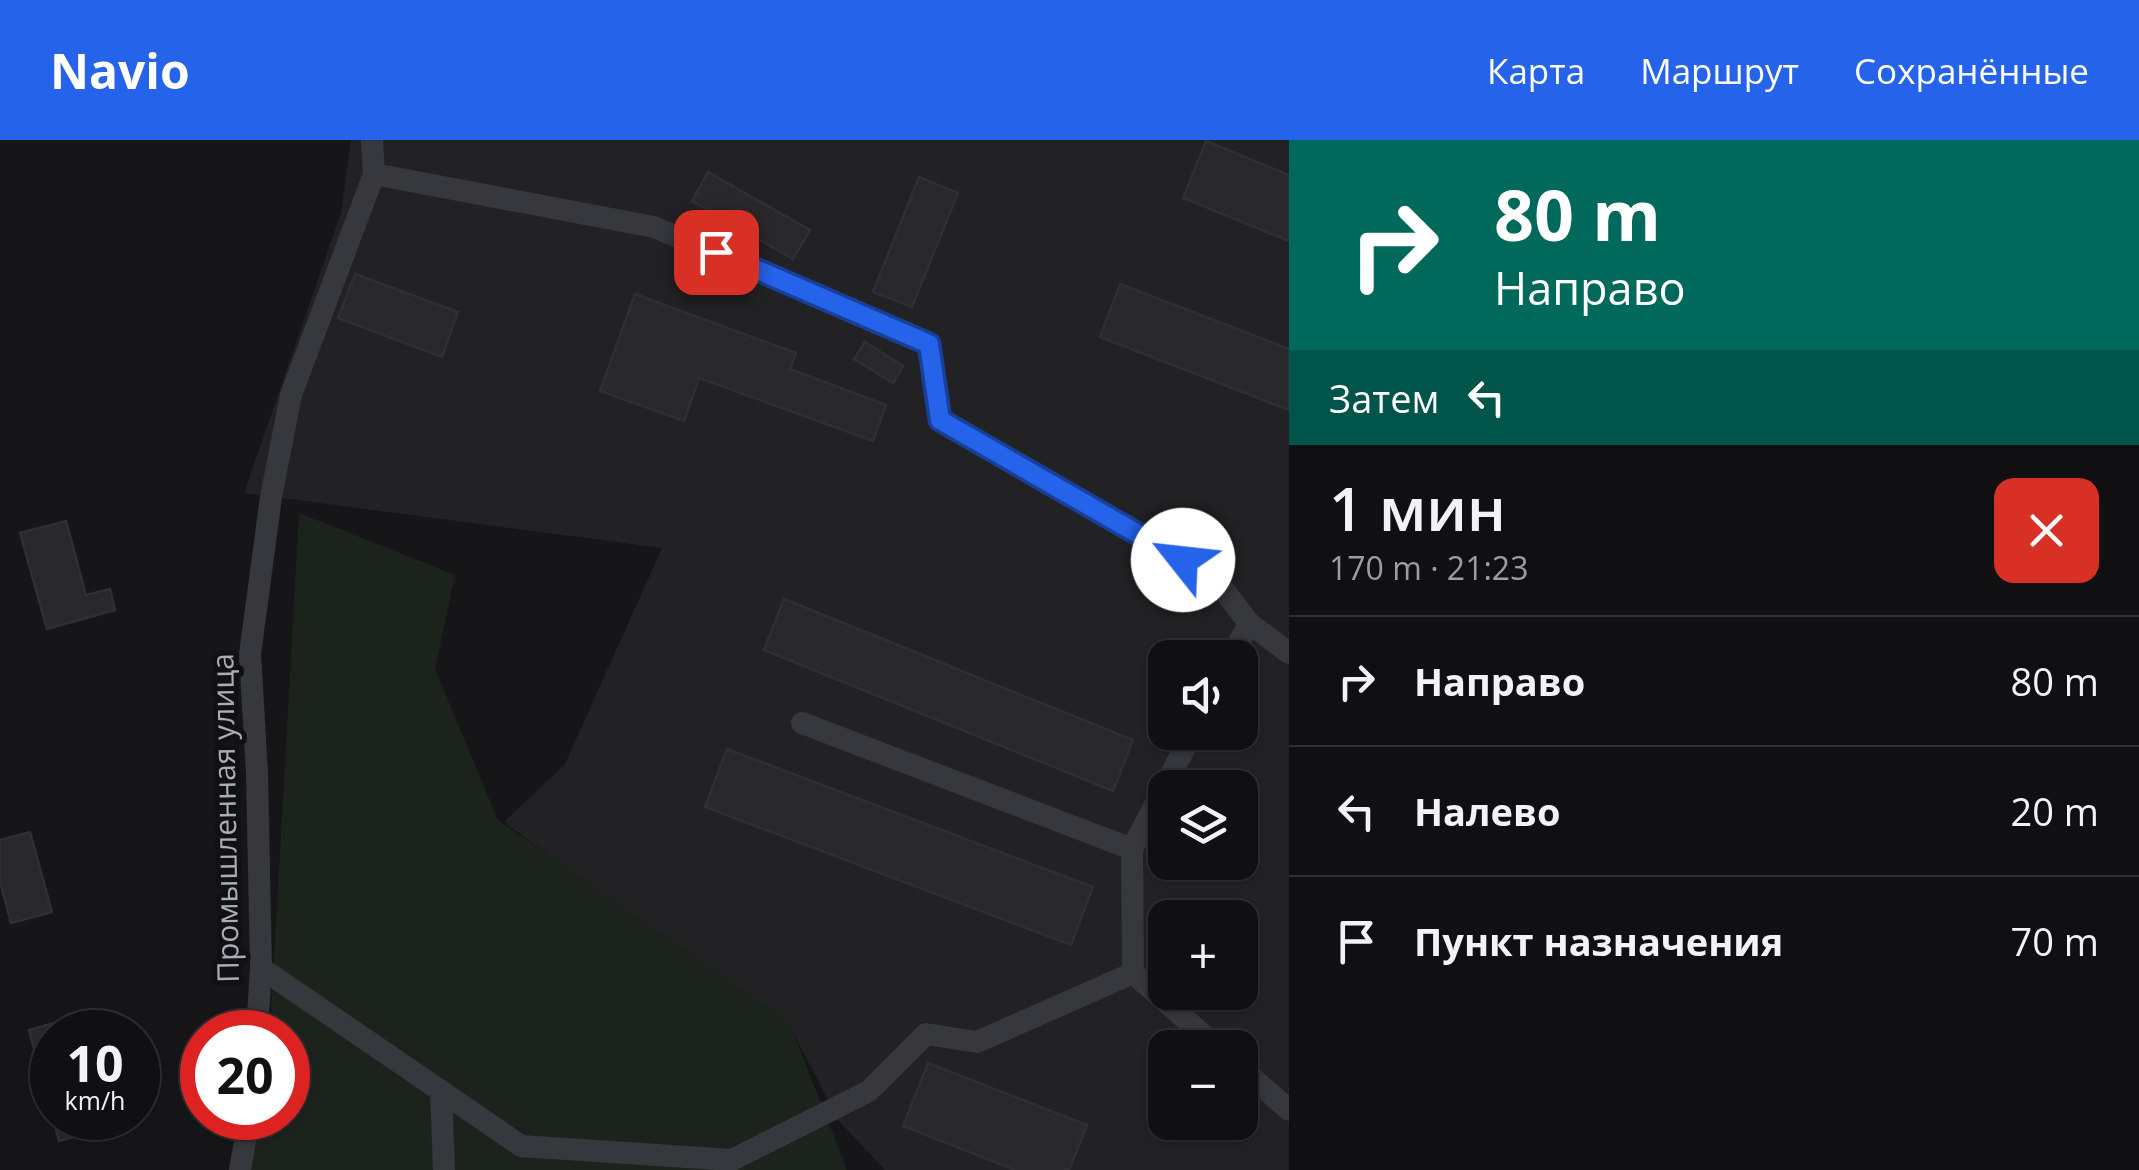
<!DOCTYPE html>
<html lang="ru">
<head>
<meta charset="utf-8">
<style>
	:root { --surface:#101012; --page:#19191b; --text:#f1f3f6; --muted:#9c9d9f; --line:#303032; --accent:#2563eb }
	body { margin:0; font-family:"Open Sans",sans-serif; background:var(--page); color:var(--text); height:100vh; display:flex; flex-direction:column; font-size:38px; white-space:nowrap }
	* { box-sizing:border-box; margin:0 }
	p { font-size:32px; color:var(--muted) }
	.icon { flex:none; width:55px; height:55px; fill:none; stroke:currentColor; stroke-width:2; stroke-linecap:round; stroke-linejoin:round }
	.map { position:relative; flex:1; overflow:hidden }
	.drawer { display:flex; flex-direction:column; background:var(--surface); width:850px }
	.drawer>* { flex:none }
	.top-card { background:#00695c; color:#fff; overflow:hidden }
	.tools { position:absolute; left:1148px; top:500px; display:grid; gap:20px }
	.tools a { display:grid; place-items:center; width:110px; height:110px; border-radius:20px; background:var(--surface); box-shadow:0 2px 8px #0004,0 0 0 2px var(--line); font-size:50px }
	.speed { position:absolute; left:30px; top:870px; display:flex; gap:20px; font-size:50px; font-weight:700; text-align:center }
	.speed>* { display:grid; place-content:center; width:130px; height:130px; border-radius:50%; background:var(--surface); box-shadow:0 2px 8px #0004,0 0 0 2px var(--line); line-height:1 }
	.speed small { font-size:25px; font-weight:400 }
	.speed .limit { border:15px solid #d22; background:#fff; color:#111 }
	.pin { position:absolute; display:grid; place-items:center; width:85px; height:85px; color:#fff; margin:-42px; border-radius:20px; box-shadow:0 5px 15px #0006 }
	.me { position:absolute; width:110px; margin:-55px; rotate:299deg; stroke-linejoin:round; filter:drop-shadow(0 0 8px #0008) }
	.turn { display:flex; align-items:center; gap:35px; height:210px; padding:0 40px; font-size:45px }
	.turn .icon { width:130px; height:130px; stroke-width:2.5 }
	.turn b { display:block; font-size:70px; line-height:85px }
	.then { display:flex; align-items:center; height:95px; padding:0 40px; background:#0003; gap:20px; font-size:38px }
	.round { display:grid; place-items:center; flex:none; width:105px; height:105px; border-radius:20px; background:var(--page) }
	.head { display:flex; align-items:center; justify-content:space-between; height:170px; padding:0 40px }
	h1 { font-size:60px; font-weight:600; line-height:75px }
	ul { padding:0; list-style:none }
	li { display:flex; align-items:center; gap:30px; height:130px; padding:0 40px; border-top:2px solid var(--line) }
	li div { flex:1 }
	li b { display:block; font-size:38px }
	li em { font-style:normal }
	header { display:flex; align-items:center; gap:60px; box-sizing:border-box; height:140px; padding:0 50px; background:var(--accent); color:#fff }
	header strong { font-size:48px }
	nav { display:flex; gap:55px; margin-inline-start:auto; font-size:35px }
	main { display:flex; flex:1; min-height:0 }
	.map>svg:first-child { display:block }
</style>
</head>
<body>
<header>
<strong>Navio</strong>
<nav><a>Карта</a><a>Маршрут</a><a>Сохранённые</a></nav>
</header>
<main>
<div class="map">
<svg width="1289" height="1030" viewBox="0 0 1289 1030">
	<rect width="100%" height="100%" fill="#161618"/>
	<!-- built -->
	<path fill="#222225" fill-rule="evenodd" d="M 351,0 L 1289,0 L 1289,1030 L 885,1030 L 838,980 L 788,882 L 627,773 L 504,682 L 565,624 L 662,408 L 244,353 L 341,73 ZM 1165,518 L 1240,518 L 1240,592 L 1165,592 ZM 1165,648 L 1240,648 L 1240,722 L 1165,722 ZM 1165,778 L 1240,778 L 1240,852 L 1165,852 ZM 1165,908 L 1240,908 L 1240,982 L 1165,982 Z"/>
	<!-- green -->
	<path fill="#1c231d" d="M 299,373 L 455,435 L 435,529 L 498,680 L 789,882 L 847,1030 L 250,1030 L 258,978 L 288,978 L 288,892 L 270,892 Z"/>
	<!-- building -->
	<g fill="#29292c" stroke="#303034" stroke-width="2.5">
		<path d="M 1206,1 L 1289,35 L 1289,101 L 1183,58 Z"/>
		<path d="M 708,32 L 810,90 L 793,119 L 692,61 Z"/>
		<path d="M 919,37 L 958,53 L 912,167 L 873,152 Z"/>
		<path d="M 355,134 L 458,172 L 442,217 L 338,178 Z"/>
		<path d="M 1120,144 L 1289,209 L 1289,270 L 1100,197 Z"/>
		<path d="M 635,154 L 796,213 L 790,229 L 886,265 L 873,301 L 699,238 L 684,281 L 600,251 Z"/>
		<path d="M 865,202 L 903,226 L 893,243 L 854,219 Z"/>
		<path d="M 66,381 L 86,455 L 110,449 L 115,470 L 47,489 L 20,393 Z"/>
		<path d="M 784,459 L 1133,600 L 1113,651 L 764,510 Z"/>
		<path d="M 727,609 L 1093,747 L 1071,805 L 705,667 Z"/>
		<path d="M 30,692 L 52,772 L 11,783 L 0,742 L 0,700 Z"/>
		<path d="M 88,873 L 93,892 L 52,892 L 52,976 L 29,890 Z"/>
		<path d="M 928,923 L 1087,985 L 1069,1030 L 1015,1030 L 903,986 Z"/>
		<path d="M 53,978 L 116,978 L 118,985 L 59,1001 Z"/>
	</g>
	<g fill="none" stroke-linecap="round" stroke-linejoin="round">
		<!-- minor -->
		<g stroke="#37383d" stroke-width="22">
			<path d="M 374,34 L 654,87 L 929,204 L 940,280 L 1214,437 L 1249,483 L 1289,513"/>
			<path d="M 1231,518 L 1249,483"/>
			<path d="M 802,583 L 1132,709"/>
			<path d="M 1193,592 L 1132,709 L 1133,833 L 1218,908"/>
			<path d="M 261,828 L 441,951 L 444,1030"/>
			<path d="M 257,892 L 261,828 L 257,633 L 250,514 L 271,357 L 291,255 L 374,34 L 372,0"/>
			<path d="M 1240,927 L 1289,970"/>
			<path d="M 441,951 L 521,1006 L 732,1020 L 869,951 L 926,894 L 977,902 L 1133,833"/>
			<path d="M 240,1030 L 249,978"/>
		</g>
	</g>
	<g fill="none" stroke-linecap="round" stroke-linejoin="round">
		<!-- route casing -->
		<g stroke="#184099" stroke-width="25">
			<path id="route" d="M 716,112 L 929,204 L 940,280 L 1183,420"/>
		</g>
		<!-- route -->
		<use href="#route" stroke="#2563eb" stroke-width="18"/>
	</g>
	<g text-anchor="middle" stroke-width="10" stroke-linejoin="round" paint-order="stroke">
		<!-- street labels -->
		<g font-size="30" fill="#a8adb8" stroke="#111113">
			<text transform="translate(226 678) rotate(-91)" y="10">Промышленная улица</text>
		</g>
	</g>
</svg>
<div class="tools">
<a><svg class="icon" aria-label="sound" viewBox="0 0 24 24"><path d="M4 9h4l5-4v14l-5-4H4zM17 9q2 3 0 6"/></svg></a>
<a><svg class="icon" aria-label="layers" viewBox="0 0 24 24"><path d="M12 4l9 5-9 5-9-5zM3 14l9 5 9-5"/></svg></a>
<a>+</a>
<a>−</a>
</div>
<div class="speed"><div>10<small>km/h</small></div><div class="limit">20</div></div>
<div class="pin" style="left:716px;top:112px;background:#d93025"><svg class="icon" aria-label="arrive" viewBox="0 0 24 24"><path d="M6 21V4h12l-3 4 3 4H6"/></svg></div>
<svg class="me" style="left:1183px;top:420px" viewBox="-20 -20 40 40"><circle r="19" fill="#fff"/><path d="M0-13L10 11 0 6-10 11z" fill="#2563eb"/></svg>
</div>
<section class="drawer">
<div class="top-card">
<div class="turn"><svg class="icon" aria-label="right" viewBox="0 0 24 24"><path d="M7 20v-9h11M14 6l5 5-5 5"/></svg><div><b>80 m</b>Направо</div></div>
<div class="then">Затем<svg class="icon" aria-label="left" viewBox="0 0 24 24"><path d="M17 20v-9H6M10 6l-5 5 5 5"/></svg></div>
</div>
<div class="head"><div><h1>1 мин</h1><p>170 m · 21:23</p></div><a class="round" style="background:#d93025;color:#fff"><svg class="icon" aria-label="close" viewBox="0 0 24 24"><path d="M6 6l12 12M18 6L6 18"/></svg></a></div>
<ul>
<li><svg class="icon" aria-label="right" viewBox="0 0 24 24"><path d="M7 20v-9h11M14 6l5 5-5 5"/></svg><div><b>Направо</b></div><em>80 m</em></li>
<li><svg class="icon" aria-label="left" viewBox="0 0 24 24"><path d="M17 20v-9H6M10 6l-5 5 5 5"/></svg><div><b>Налево</b></div><em>20 m</em></li>
<li><svg class="icon" aria-label="arrive" viewBox="0 0 24 24"><path d="M6 21V4h12l-3 4 3 4H6"/></svg><div><b>Пункт назначения</b></div><em>70 m</em></li>
</ul>
</section>
</main>
</body>
</html>
